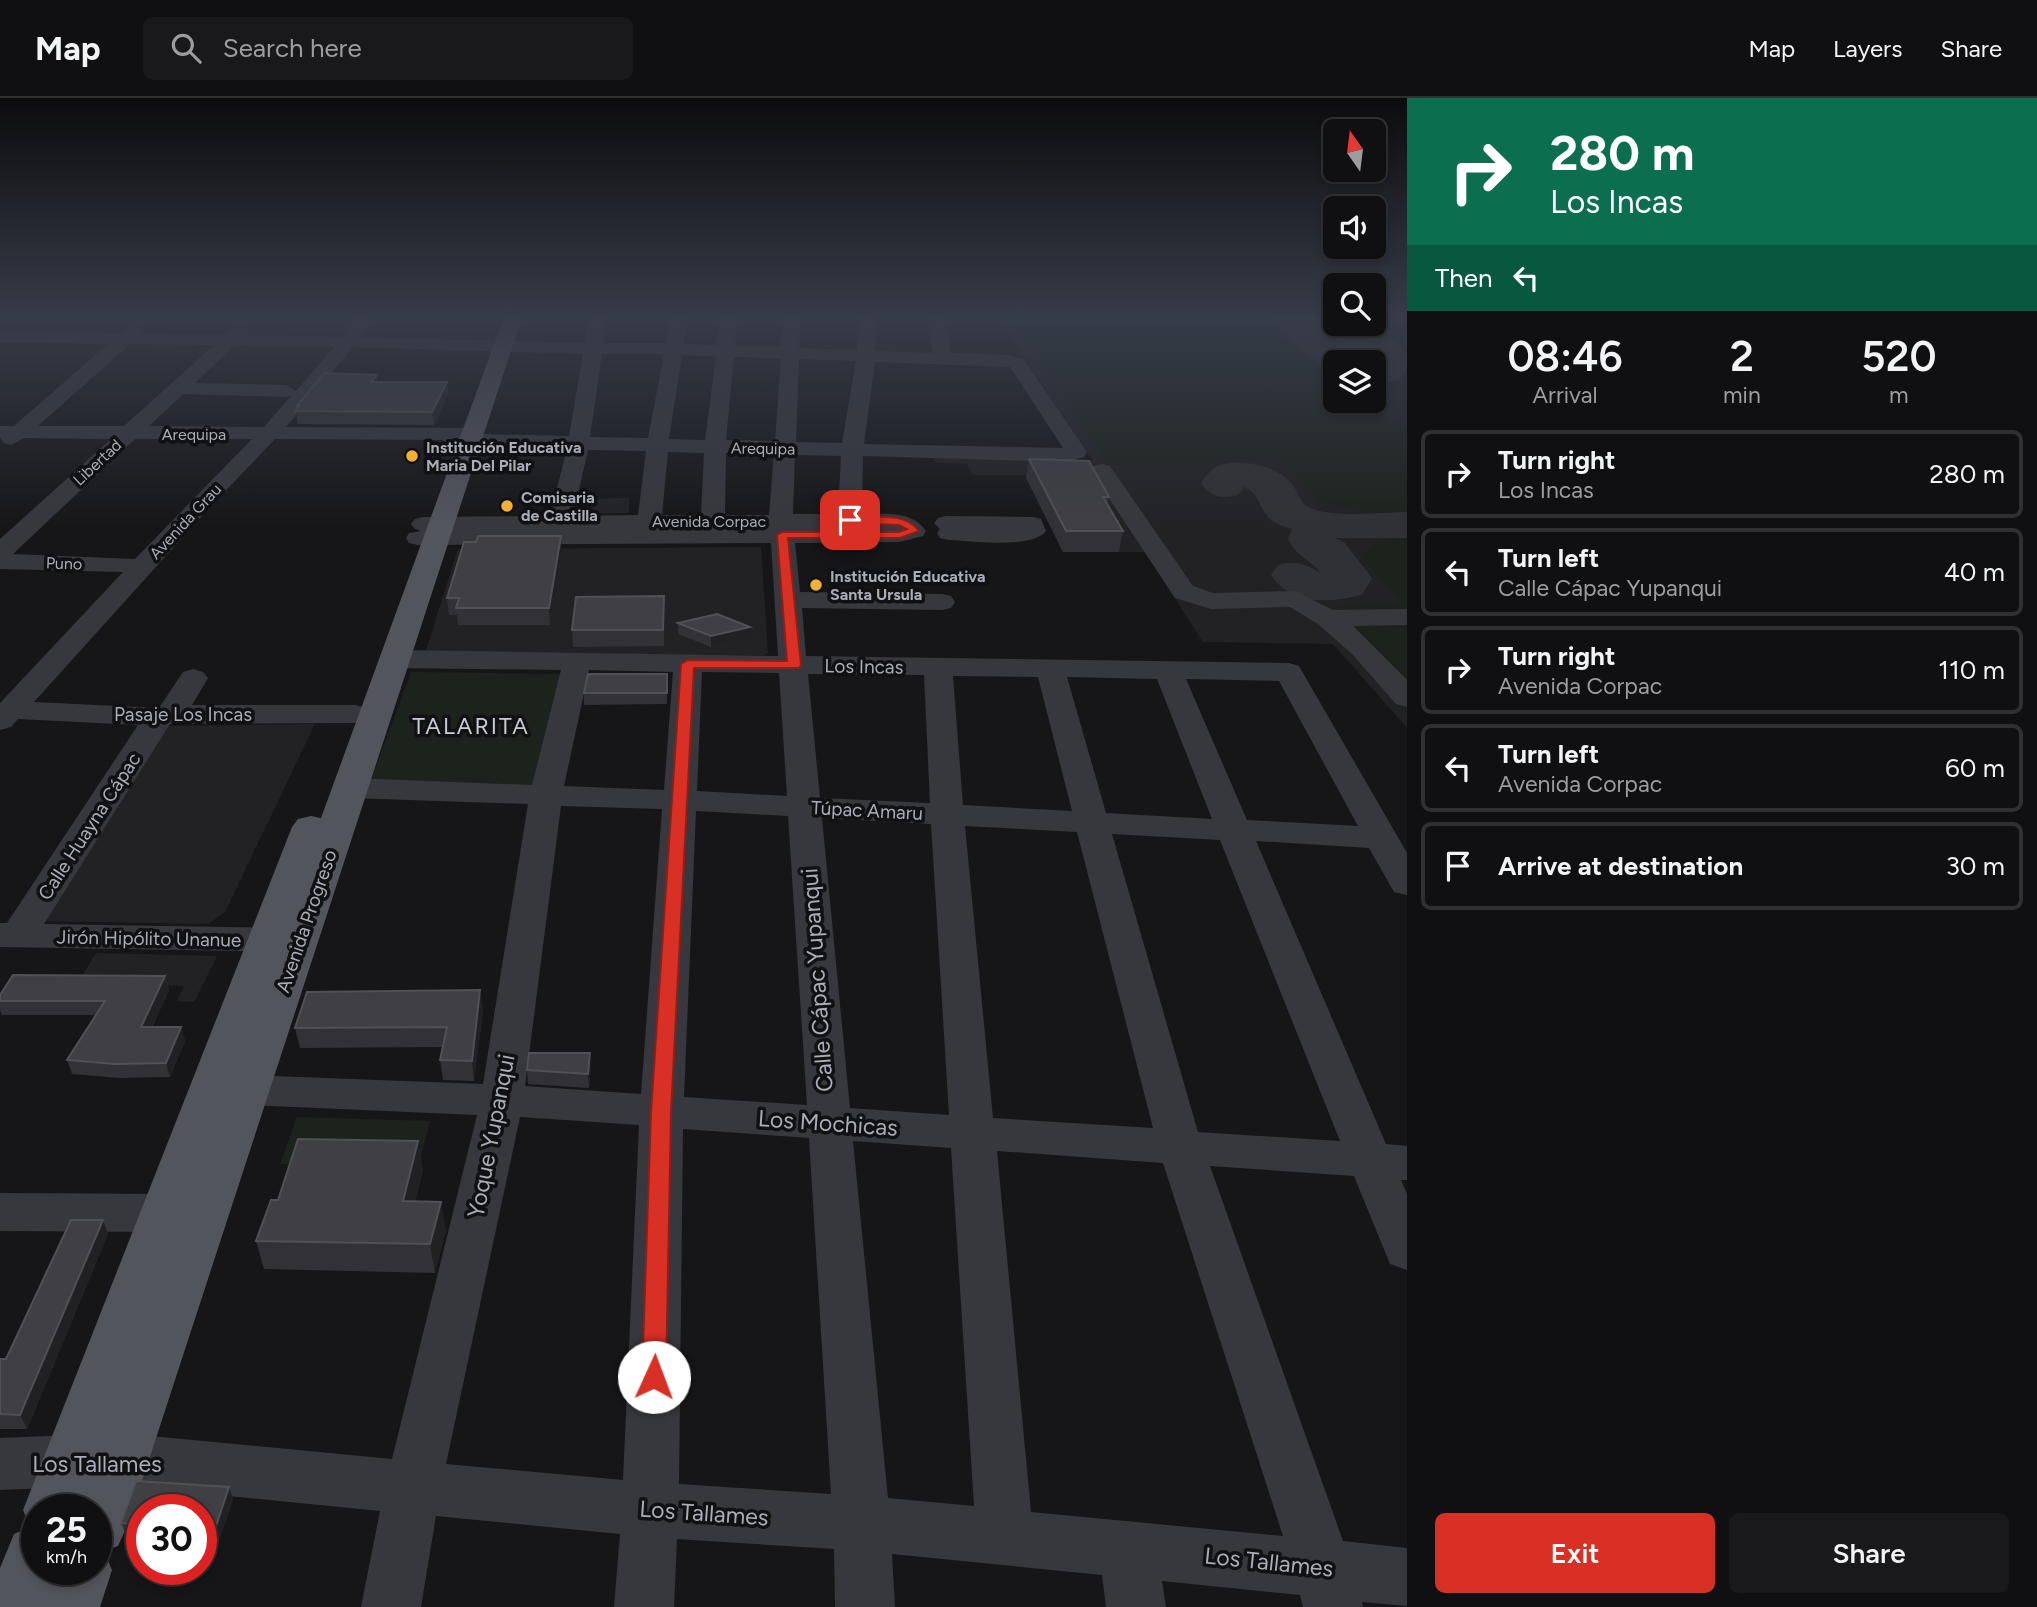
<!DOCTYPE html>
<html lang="en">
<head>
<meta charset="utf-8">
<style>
	:root { --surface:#101012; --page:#19191b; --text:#f1f3f6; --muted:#9c9d9f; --line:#303032; --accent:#d93025 }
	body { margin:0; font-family:Figtree,sans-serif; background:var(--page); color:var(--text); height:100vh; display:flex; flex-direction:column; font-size:26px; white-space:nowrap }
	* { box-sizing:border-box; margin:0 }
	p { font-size:23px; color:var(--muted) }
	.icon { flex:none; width:38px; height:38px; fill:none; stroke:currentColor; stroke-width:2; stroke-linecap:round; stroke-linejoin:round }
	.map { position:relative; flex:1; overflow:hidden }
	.sheet { display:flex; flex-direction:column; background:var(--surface); width:630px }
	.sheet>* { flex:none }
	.guide { background:#0b6e4f; color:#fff; overflow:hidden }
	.needle { width:46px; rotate:346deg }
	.buttons { position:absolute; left:1323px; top:21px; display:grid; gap:14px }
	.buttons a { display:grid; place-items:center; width:63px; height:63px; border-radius:10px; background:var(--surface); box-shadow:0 4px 10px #0003,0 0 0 2px var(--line); font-size:35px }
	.speed { position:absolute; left:21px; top:1396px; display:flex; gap:14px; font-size:35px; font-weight:700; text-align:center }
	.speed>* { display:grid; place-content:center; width:91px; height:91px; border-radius:50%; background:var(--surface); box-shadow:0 4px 10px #0003,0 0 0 2px var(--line); line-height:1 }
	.speed small { font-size:18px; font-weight:400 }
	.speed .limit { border:10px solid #d22; background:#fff; color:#111 }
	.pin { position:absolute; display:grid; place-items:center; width:60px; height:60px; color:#fff; margin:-30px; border-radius:14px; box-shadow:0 4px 10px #0006 }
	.me { position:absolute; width:77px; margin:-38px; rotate:2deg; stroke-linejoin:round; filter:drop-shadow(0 0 5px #0008) }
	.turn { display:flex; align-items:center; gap:24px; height:147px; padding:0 28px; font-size:32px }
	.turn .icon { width:91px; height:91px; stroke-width:2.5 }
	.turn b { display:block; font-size:49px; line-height:60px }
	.then { display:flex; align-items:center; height:66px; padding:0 28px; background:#0003; gap:14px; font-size:26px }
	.eta { display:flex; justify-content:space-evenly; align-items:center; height:119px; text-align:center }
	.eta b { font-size:42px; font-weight:600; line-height:49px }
	.primary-button { display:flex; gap:14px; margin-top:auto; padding:14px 28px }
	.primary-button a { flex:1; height:80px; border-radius:10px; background:var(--accent); color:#fff; font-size:28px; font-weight:600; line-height:80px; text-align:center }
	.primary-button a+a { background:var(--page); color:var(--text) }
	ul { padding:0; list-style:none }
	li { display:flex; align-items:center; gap:21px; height:88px; margin:0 14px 10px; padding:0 14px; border:4px solid var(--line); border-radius:10px }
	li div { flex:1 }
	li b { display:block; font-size:26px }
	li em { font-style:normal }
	header { display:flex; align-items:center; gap:42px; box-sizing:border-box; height:98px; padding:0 35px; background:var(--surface); border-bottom:2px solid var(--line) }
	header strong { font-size:33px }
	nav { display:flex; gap:38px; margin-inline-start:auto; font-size:24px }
	.search { width:490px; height:63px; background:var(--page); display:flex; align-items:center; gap:18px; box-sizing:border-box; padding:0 24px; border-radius:10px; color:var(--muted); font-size:26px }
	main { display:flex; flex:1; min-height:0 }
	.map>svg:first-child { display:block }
</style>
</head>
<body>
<header>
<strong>Map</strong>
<div class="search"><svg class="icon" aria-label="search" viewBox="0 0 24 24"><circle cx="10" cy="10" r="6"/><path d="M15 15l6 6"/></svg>Search here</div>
<nav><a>Map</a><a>Layers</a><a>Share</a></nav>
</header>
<main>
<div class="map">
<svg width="1407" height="1509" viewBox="0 0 1407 1509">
	<rect width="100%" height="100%" fill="#161618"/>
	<!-- built -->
	<g fill="#222225" fill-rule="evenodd">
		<path d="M 998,219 L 1335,219 L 1335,226 L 1374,226 L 1374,219 L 1407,219 L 1407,630 L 1333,546 L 1203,544 L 1145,454 L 1063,454 L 1027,380 L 1034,380 L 1031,377 L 973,377 L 967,366 L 936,365 L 934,358 L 1092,362 ZM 1335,264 L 1374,264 L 1374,303 L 1335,303 Z"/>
		<path d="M 629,400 L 629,415 L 566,416 L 568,401 Z"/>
		<path d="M 761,449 L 768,555 L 764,557 L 424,558 L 458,451 Z"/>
		<path d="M 315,626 L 225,814 L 208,826 L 34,823 L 158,628 Z"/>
		<path d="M 96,855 L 217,858 L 194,904 L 177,903 L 184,888 L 78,885 Z"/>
	</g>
	<!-- green -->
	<g fill="#1c231d">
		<path d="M 1008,219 L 1268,219 L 1335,275 L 1335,303 L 1369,303 L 1407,334 L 1407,415 L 1364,415 L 1317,402 L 1277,362 L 1109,367 Z"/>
		<path d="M 1374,219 L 1407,219 L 1407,262 L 1357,226 L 1374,226 Z"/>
		<path d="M 1407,439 L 1407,514 L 1363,514 L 1335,508 L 1405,507 L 1360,458 L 1375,445 Z"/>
		<path d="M 1407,526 L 1407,617 L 1346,550 L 1355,531 L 1361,527 Z"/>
		<path d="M 411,574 L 566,576 L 534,689 L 371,682 Z"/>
		<path d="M 297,1019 L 430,1023 L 418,1069 L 280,1066 Z"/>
	</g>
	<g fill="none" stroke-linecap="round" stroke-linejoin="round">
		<!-- taxiway -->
		<path fill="#303135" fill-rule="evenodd" d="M 1228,365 C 1251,364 1278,368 1293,387 C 1297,393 1300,401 1304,406 C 1323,422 1383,414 1407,414 L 1407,440 L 1334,440 L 1344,444 L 1372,480 L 1362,497 C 1328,505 1292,508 1271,477 L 1278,467 C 1297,462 1305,466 1321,475 C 1310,461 1295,458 1288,440 L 1292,431 C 1285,429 1276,426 1270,421 C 1258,410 1261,396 1244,389 L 1238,397 C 1221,401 1211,400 1201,385 C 1209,373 1214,368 1228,365 Z"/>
		<!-- runway -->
		<path fill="#303135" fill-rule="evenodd" d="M 1271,219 L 1335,219 L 1335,226 L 1370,226 L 1399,246 L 1407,258 L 1407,270 L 1399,282 L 1374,288 L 1374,264 L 1335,264 L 1335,279 L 1282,236 Z"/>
		<!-- minor -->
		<g fill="#37383d" fill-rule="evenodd">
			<path d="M 356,219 L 373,219 L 360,239 L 585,245 L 590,219 L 606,219 L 603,245 L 666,245 L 671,219 L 687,219 L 684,246 L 717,247 L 721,219 L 737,219 L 735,248 L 781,249 L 783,219 L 800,219 L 799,250 L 857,252 L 859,219 L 876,219 L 875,253 L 933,255 L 928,219 L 945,219 L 951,255 L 1009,257 L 1024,261 L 1087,354 L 1084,359 L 1066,364 L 863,358 L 862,416 C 885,416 912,412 926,433 L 923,438 L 900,444 L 795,445 L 800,494 L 942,496 L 951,498 L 955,504 L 951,510 L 942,512 L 802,510 L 806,558 L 1289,565 L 1299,568 L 1407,755 L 1407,797 L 1394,794 L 1369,750 L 1256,743 L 1386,1046 L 1407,1048 L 1407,1082 L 1401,1082 L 1407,1096 L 1407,1172 L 1390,1166 L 1354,1078 L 1210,1068 L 1343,1443 L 1407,1450 L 1407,1508 L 1362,1504 L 1363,1509 L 1303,1509 L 1300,1497 L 1162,1483 L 1166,1509 L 1106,1509 L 1102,1477 L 892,1456 L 895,1509 L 835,1509 L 834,1451 L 677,1441 L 674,1509 L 614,1509 L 620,1436 L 436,1418 L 421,1509 L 361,1509 L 380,1413 L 119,1387 L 0,1392 L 0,1340 L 119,1335 L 392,1361 L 477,1017 L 248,1007 L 233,1003 L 227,992 L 233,981 L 248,977 L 483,986 L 528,706 L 351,700 L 339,697 L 335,690 L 339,683 L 351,680 L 532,687 L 561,572 L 397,570 L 387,567 L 383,561 L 387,555 L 397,552 L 778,558 L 771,445 L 418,447 L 409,445 L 406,440 L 409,435 L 421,433 L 415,431 L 411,426 L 415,421 L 423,419 L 550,418 L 567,351 L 453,348 L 445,347 L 443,342 L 275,341 L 211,408 L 34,604 L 159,610 L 183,574 L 193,571 L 203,574 L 208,580 L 192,607 L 355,607 L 366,610 L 370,616 L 366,622 L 355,625 L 170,626 L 44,826 L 294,830 L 307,833 L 313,842 L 307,851 L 294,854 L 0,849 L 0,825 L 7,825 L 138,627 L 18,621 L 11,629 L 0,632 L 0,605 L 123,474 L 0,471 L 0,441 L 111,341 L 24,340 L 11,347 L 4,345 L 0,340 L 0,328 L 14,328 L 108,246 L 0,244 L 0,234 L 121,235 L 134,228 L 140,229 L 143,233 L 141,236 L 225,237 L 240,228 L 249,233 L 246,237 L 343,239 ZM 130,246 L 214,247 L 124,328 L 38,328 ZM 234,248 L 334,249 L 296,293 L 286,287 L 195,285 ZM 353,249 L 583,256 L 569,338 L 482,336 L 479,332 L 472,330 L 286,329 ZM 602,256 L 664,256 L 648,340 L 590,339 ZM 682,257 L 716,258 L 705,342 L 669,341 ZM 734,259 L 781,260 L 775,343 L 726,342 ZM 799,261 L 856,263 L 842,345 L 796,344 ZM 875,264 L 1010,269 L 1063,350 L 864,346 ZM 183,296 L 286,299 L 291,298 L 264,329 L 149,328 ZM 135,341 L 252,341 L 135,461 L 13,456 ZM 588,352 L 646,353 L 638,417 L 573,418 ZM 668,354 L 704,355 L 701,417 L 662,417 ZM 726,355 L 774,356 L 769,417 L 725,417 ZM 795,357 L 841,358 L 838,416 L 793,416 ZM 589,572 L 673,574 L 664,692 L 564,688 ZM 702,574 L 779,575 L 787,698 L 697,693 ZM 808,576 L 924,577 L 930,705 L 820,700 ZM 953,578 L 1038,579 L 1072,713 L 963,707 ZM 1067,579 L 1157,581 L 1212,721 L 1106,715 ZM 1186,581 L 1279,583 L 1358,728 L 1247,722 ZM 561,708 L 662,711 L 641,996 L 525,988 ZM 696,713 L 788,718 L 807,1007 L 684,999 ZM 822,720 L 931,726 L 949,1017 L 850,1010 ZM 965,728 L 1077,734 L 1153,1030 L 993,1020 ZM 1112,736 L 1220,742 L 1340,1043 L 1198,1034 ZM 520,1019 L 639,1027 L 623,1382 L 446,1366 ZM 683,1031 L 809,1040 L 831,1396 L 679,1386 ZM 853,1043 L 951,1050 L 974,1408 L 888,1400 ZM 997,1053 L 1163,1065 L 1283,1438 L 1031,1414 Z"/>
			<path d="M 1102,366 L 1110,368 L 1193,488 L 1213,495 L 1295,493 L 1333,512 L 1407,511 L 1407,527 L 1353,528 L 1407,582 L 1407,609 L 1396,606 L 1352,556 L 1318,526 L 1290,509 L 1211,511 L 1175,500 L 1091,373 L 1094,368 Z"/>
			<path d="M 946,418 L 1033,419 L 1041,421 L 1046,433 C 1033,451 971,443 949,442 L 940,440 L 937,435 L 940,431 L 934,425 L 938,420 Z"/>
			<path d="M 0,1095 L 166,1096 L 183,1102 L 190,1115 L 183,1128 L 166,1134 L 0,1133 Z"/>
		</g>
		<!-- major -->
		<path fill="#53555c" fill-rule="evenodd" d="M 504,219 L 522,219 L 128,1426 L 118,1448 L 104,1453 L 112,1472 L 100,1509 L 0,1509 L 0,1470 L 14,1436 L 30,1429 L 23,1412 L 292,729 L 298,721 L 311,718 L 321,720 ZM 37,1412 L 96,1412 L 96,1472 L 37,1472 Z"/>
	</g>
	<!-- wall -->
	<g fill="#323236">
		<path d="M 378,284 L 447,284 L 448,296 L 434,327 L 298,326 L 296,313 L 297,311 L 297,308 Z"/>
		<path d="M 1029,361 L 1109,399 L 1107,407 L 1123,433 L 1119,454 L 1063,454 L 1026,380 Z"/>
		<path d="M 562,454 L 550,527 L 458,527 L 457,517 L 449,517 L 447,500 Z"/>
		<path d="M 664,498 L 664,548 L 573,549 L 572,532 Z"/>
		<path d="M 678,525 L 750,529 L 750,540 L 711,549 L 678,536 Z"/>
		<path d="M 667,576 L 667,606 L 584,607 L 584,595 Z"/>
		<path d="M 165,878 L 169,892 L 152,929 L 181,929 L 185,943 L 170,979 L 119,980 L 72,976 L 67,962 L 96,917 L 2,917 L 0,912 L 0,897 Z"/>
		<path d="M 483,912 L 474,983 L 443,982 L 440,962 L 443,949 L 300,950 L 295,930 Z"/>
		<path d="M 591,969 L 589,990 L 528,986 L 527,972 Z"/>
		<path d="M 423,1071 L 415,1104 L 446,1132 L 435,1175 L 264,1171 L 256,1143 L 278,1102 Z"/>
		<path d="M 103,1122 L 108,1136 L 27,1331 L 0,1331 L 0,1261 L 6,1261 Z"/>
		<path d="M 136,1383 L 229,1389 L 233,1401 L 219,1443 L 201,1442 L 201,1412 L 142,1412 L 142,1438 L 126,1437 L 121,1425 Z"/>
	</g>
	<!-- shaded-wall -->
	<g fill="#212124">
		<path d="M 377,277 L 378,289 L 371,284 Z"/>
		<path d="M 447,284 L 448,296 L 434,327 L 432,314 Z"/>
		<path d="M 561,438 L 562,454 L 550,527 L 549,510 Z"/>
		<path d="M 750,529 L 750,540 L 711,549 L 711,538 Z"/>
		<path d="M 165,878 L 169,892 L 145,943 L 141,929 Z"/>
		<path d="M 480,892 L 483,912 L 474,983 L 472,963 Z"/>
		<path d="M 181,929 L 185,943 L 170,979 L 166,965 Z"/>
		<path d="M 590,955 L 591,969 L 589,990 L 588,976 Z"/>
		<path d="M 418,1043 L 423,1071 L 408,1132 L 403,1103 Z"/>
		<path d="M 441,1104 L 446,1132 L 435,1175 L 430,1146 Z"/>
		<path d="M 103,1122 L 108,1136 L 27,1331 L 20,1317 Z"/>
		<path d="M 229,1389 L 233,1401 L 219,1443 L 215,1431 Z"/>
	</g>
	<!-- building -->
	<g fill="#3f3f44" stroke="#4f5156" stroke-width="2">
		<path d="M 324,275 L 377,277 L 371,284 L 447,284 L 432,314 L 296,313 L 299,308 L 297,308 Z"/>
		<path d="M 1029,361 L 1089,363 L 1109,399 L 1103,399 L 1123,433 L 1066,433 Z"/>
		<path d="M 478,438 L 561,438 L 549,510 L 456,510 L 459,500 L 447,500 L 464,444 L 476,444 Z"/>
		<path d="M 664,498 L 663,532 L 572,532 L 576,499 Z"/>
		<path d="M 717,516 L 750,529 L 711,538 L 678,525 Z"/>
		<path d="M 588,576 L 667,576 L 667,595 L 584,595 Z"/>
		<path d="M 13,877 L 165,878 L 141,929 L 181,929 L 166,965 L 115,966 L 67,962 L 105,903 L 0,903 L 0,897 Z"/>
		<path d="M 480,892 L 472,963 L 440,962 L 447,929 L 295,930 L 307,894 Z"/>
		<path d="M 529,955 L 590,955 L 588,976 L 527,972 Z"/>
		<path d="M 298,1041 L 418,1043 L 403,1103 L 441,1104 L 430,1146 L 256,1143 L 271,1102 L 278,1102 Z"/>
		<path d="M 71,1122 L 103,1122 L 20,1317 L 0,1316 L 0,1261 L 6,1261 Z"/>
		<path d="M 136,1383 L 229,1389 L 215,1431 L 201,1430 L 201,1412 L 142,1412 L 142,1427 L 121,1425 Z"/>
	</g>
	<!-- sky -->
	<linearGradient id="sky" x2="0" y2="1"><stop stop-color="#0c0c0d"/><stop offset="0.51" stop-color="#363c48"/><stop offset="1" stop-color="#363c48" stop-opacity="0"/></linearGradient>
	<rect width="1407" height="430" fill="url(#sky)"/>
	<!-- route -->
	<path fill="#d93025" stroke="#8d1f18" stroke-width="2" d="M 850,419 C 872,420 905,413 919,433 L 900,440 L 788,440 L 801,567 L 799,570 L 694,570 L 671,1014 L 666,1279 L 662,1287 L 654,1290 L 645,1287 L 642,1279 L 651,1014 L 681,566 L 688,562 L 787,563 L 777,437 L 782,434 L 899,434 L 907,431 L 899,427 L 846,425 L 846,420 Z"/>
	<!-- markers -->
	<g fill="#f2b134" stroke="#111113" stroke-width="2.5">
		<circle cx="412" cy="358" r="7"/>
		<circle cx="507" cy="408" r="7"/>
		<circle cx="816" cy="487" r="7"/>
	</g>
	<g text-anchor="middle" stroke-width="7" stroke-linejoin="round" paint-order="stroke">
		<!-- far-street labels -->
		<g font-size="16" fill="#a8adb8" stroke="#111113">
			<text x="194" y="342">Arequipa</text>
			<text transform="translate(763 350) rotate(1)" y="6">Arequipa</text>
			<text transform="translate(97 364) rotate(-43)" y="6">Libertad</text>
			<text transform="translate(185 423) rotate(-47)" y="6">Avenida Grau</text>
			<text x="709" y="429">Avenida Corpac</text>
			<text transform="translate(64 465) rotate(2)" y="6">Puno</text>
		</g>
		<!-- far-poi labels -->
		<g font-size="16" font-weight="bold" fill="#a8adb8" stroke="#111113" text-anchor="start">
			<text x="426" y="355">Institución Educativa<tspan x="426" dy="18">Maria Del Pilar</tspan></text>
			<text x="521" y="405">Comisaria<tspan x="521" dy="18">de Castilla</tspan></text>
			<text x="830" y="484">Institución Educativa<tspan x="830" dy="18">Santa Ursula</tspan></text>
		</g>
		<!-- street labels -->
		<g font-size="19" fill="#a8adb8" stroke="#111113">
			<text transform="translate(864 568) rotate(1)" y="7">Los Incas</text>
			<text x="183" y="623">Pasaje Los Incas</text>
			<text transform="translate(867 712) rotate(3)" y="7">Túpac Amaru</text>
			<text transform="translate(89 728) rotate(-57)" y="7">Calle Huayna Cápac</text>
			<text transform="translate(306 823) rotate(-71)" y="7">Avenida Progreso</text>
			<text transform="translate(149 840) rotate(1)" y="7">Jirón Hipólito Unanue</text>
		</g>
		<!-- quarter labels -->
		<g font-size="23" letter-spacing="2" fill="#c9ccd4" stroke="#111113">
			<text x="471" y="636">TALARITA</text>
		</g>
		<!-- near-street labels -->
		<g font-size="23" fill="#a8adb8" stroke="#111113">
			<text transform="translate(817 882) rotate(-94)" y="8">Calle Cápac Yupanqui</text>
			<text transform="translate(828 1025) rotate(4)" y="8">Los Mochicas</text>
			<text transform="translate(491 1038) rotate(-79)" y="8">Yoque Yupanqui</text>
			<text x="97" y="1374">Los Tallames</text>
			<text transform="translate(704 1415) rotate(4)" y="8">Los Tallames</text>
			<text transform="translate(1269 1464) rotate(6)" y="8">Los Tallames</text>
		</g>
	</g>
</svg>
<div class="buttons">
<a><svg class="needle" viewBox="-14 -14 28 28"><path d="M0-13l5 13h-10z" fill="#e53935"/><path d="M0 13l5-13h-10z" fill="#9c9d9f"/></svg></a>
<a><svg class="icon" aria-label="sound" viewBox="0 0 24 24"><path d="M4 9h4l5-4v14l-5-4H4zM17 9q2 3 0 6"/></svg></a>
<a><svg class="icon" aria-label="search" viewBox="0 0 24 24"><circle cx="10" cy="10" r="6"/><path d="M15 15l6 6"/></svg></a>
<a><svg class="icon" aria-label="layers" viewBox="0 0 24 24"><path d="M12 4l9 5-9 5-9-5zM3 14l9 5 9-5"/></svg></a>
</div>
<div class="speed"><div>25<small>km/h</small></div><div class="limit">30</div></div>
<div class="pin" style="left:850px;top:422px;background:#d93025"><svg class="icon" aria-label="arrive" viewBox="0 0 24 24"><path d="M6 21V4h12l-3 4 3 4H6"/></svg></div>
<svg class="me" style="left:654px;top:1279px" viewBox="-20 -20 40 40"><circle r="19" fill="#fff"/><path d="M0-13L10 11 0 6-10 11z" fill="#d93025"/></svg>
</div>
<section class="sheet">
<div class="guide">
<div class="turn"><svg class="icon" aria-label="right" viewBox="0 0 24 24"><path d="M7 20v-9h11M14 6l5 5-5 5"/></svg><div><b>280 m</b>Los Incas</div></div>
<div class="then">Then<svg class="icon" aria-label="left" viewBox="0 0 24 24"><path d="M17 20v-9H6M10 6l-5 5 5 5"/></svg></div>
</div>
<div class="eta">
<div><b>08:46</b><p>Arrival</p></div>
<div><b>2</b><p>min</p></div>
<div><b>520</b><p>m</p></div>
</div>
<ul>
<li><svg class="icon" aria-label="right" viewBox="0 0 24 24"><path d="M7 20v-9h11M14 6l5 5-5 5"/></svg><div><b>Turn right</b><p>Los Incas</p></div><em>280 m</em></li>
<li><svg class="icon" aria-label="left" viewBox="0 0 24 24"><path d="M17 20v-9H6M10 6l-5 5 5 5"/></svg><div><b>Turn left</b><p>Calle Cápac Yupanqui</p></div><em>40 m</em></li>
<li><svg class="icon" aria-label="right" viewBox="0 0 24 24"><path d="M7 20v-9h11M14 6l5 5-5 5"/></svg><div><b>Turn right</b><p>Avenida Corpac</p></div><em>110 m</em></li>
<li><svg class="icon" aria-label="left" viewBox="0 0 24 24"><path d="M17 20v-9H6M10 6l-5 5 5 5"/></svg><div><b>Turn left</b><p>Avenida Corpac</p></div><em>60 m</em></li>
<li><svg class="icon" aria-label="arrive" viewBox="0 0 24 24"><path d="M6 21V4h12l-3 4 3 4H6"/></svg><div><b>Arrive at destination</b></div><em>30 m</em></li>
</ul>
<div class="primary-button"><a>Exit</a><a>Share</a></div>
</section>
</main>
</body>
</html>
